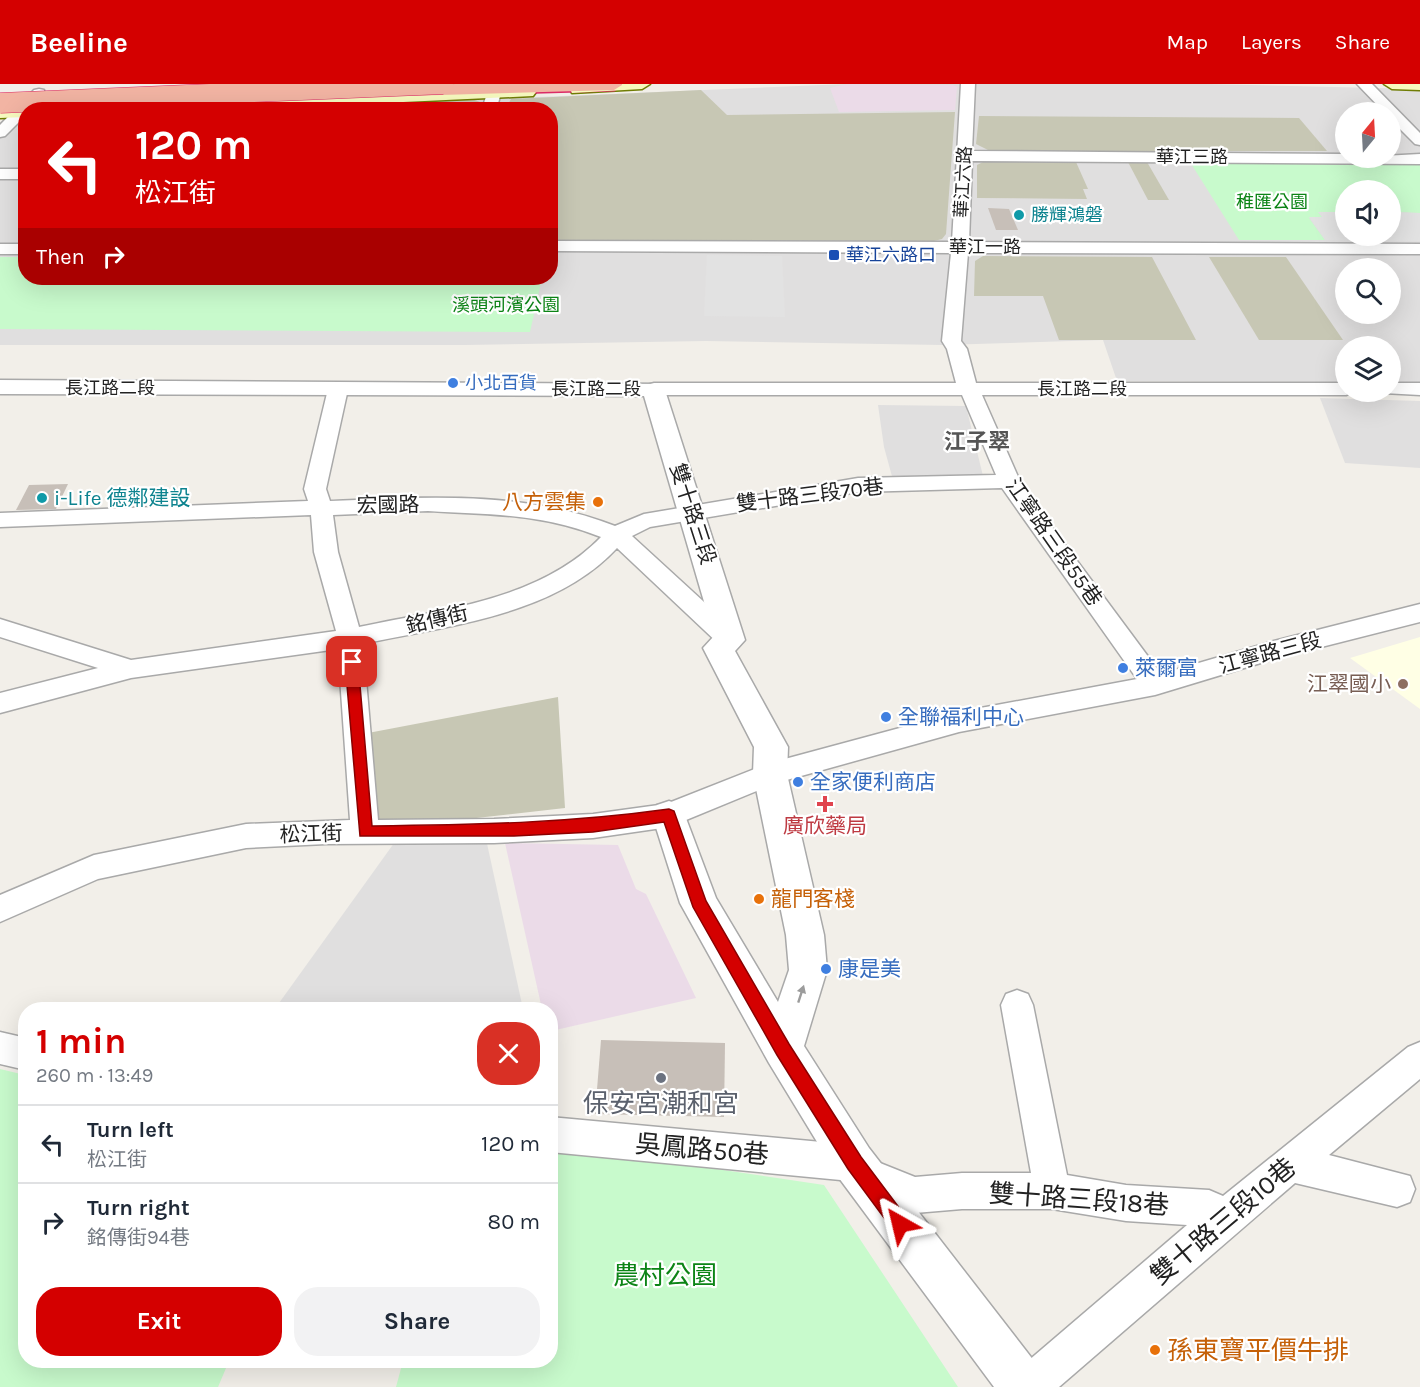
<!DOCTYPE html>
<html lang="en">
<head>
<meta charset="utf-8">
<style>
	:root { --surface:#fff; --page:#f2f2f3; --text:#1f2937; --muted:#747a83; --line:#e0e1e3; --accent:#d40000 }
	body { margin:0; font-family:Karla,"Noto Sans TC",sans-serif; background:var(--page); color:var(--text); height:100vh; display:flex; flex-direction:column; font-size:22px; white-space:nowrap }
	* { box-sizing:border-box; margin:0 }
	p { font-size:20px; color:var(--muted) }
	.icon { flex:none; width:33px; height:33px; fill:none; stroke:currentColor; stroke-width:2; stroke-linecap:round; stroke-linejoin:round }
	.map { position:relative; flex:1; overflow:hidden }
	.drawer { position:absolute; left:18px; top:918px; width:540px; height:366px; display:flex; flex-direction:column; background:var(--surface); border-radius:24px; box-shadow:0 6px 24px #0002 }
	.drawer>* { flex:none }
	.hud { position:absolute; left:18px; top:18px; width:540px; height:183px; border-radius:24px; box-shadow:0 6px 24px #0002; background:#d40000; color:#fff; overflow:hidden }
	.needle { width:39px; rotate:18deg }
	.fabs { position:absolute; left:1335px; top:18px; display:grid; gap:12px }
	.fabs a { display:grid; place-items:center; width:66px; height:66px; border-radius:50%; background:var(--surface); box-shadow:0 6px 24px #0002; font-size:30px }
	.pin { position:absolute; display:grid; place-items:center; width:51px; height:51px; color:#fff; margin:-26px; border-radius:12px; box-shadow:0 3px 9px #0006 }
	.me { position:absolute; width:66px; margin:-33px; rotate:323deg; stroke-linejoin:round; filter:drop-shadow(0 0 4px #0008) }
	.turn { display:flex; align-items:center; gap:21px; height:126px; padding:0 18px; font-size:27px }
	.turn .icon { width:78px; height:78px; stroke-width:2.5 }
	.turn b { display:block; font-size:42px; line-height:51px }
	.then { display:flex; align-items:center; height:57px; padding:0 18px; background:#0003; gap:12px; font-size:22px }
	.round { display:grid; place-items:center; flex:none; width:63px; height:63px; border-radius:24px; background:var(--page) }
	.head { display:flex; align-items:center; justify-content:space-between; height:102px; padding:0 18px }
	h1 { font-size:36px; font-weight:700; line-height:45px; color:var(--accent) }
	.button { display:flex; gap:12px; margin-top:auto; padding:12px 18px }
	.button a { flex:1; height:69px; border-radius:24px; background:var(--accent); color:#fff; font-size:24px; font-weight:700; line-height:69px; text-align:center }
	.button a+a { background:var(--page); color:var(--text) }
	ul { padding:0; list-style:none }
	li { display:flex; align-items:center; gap:18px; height:78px; padding:0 18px; border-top:2px solid var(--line) }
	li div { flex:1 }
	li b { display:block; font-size:22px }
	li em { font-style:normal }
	header { display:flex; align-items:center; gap:36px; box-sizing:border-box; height:84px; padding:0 30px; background:var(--accent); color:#fff }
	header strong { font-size:28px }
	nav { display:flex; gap:33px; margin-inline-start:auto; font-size:21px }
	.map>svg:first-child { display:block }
</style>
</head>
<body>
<header>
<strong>Beeline</strong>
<nav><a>Map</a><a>Layers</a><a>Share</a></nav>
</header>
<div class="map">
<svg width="1420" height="1303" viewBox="0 0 1420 1303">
	<rect width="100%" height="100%" fill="#f2efe9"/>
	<!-- residential -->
	<g fill="#e0dfdf" fill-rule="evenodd">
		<path d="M 847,0 L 1206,0 L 1420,5 L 1420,298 L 1391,298 L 1390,262 L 1346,262 L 1345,298 L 1117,297 L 1103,256 L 942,261 L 706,257 L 465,261 L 0,261 L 0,38 L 25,37 L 26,194 L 550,194 L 550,26 L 247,25 ZM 1346,28 L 1390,28 L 1390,74 L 1346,74 ZM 1346,106 L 1390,106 L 1390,152 L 1346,152 ZM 1346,184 L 1390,184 L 1390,230 L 1346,230 Z"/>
		<path d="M 1320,314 L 1420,317 L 1420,384 L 1345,379 Z"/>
		<path d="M 878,321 L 966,322 L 983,392 L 893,396 L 884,363 Z"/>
		<path d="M 397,755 L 486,755 L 523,925 L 274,926 Z"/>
	</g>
	<!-- industrial -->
	<g fill="#ebdbe8">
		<path d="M 847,0 L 953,1 L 957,3 L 955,26 L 839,28 L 830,4 Z"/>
		<path d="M 505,759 L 618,761 L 636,805 L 646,810 L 696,914 L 551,947 L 550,926 L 542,925 Z"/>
	</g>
	<!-- education -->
	<path fill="#ffffe5" d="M 1420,553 L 1420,625 L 1350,574 Z"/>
	<!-- construction -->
	<g fill="#c7c7b4">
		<path d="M 701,6 L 727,31 L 955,28 L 946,150 L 942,155 L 934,157 L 551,156 L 550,26 L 505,26 L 511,15 Z"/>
		<path d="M 469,14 L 480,18 L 478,25 L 353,26 L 356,20 Z"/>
		<path d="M 979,32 L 1299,34 L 1327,67 L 990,67 L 976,60 Z"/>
		<path d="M 985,77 L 1076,78 L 1088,105 L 1083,105 L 1087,115 L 977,114 L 977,81 Z"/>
		<path d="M 1128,78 L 1147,78 L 1169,116 L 1148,116 Z"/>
		<path d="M 983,172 L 1152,173 L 1196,256 L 1059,256 L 1043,212 L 974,212 L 975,177 Z"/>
		<path d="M 1209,173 L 1286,173 L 1343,256 L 1259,256 Z"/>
		<path d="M 558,613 L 565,724 L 378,745 L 368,649 Z"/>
	</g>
	<!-- park -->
	<g fill="#c8facc">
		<path d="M 1190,78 L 1420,80 L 1420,129 L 1391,128 L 1390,106 L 1346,106 L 1345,128 L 1319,128 L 1322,133 L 1309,134 L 1325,156 L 1239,156 Z"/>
		<path d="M 0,173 L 25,173 L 26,194 L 542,194 L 530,248 L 0,245 Z"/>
		<path d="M 0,985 L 25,991 L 26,1276 L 229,1277 L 218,1303 L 0,1303 Z"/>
		<path d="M 551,1069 L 696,1082 L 824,1101 L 958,1303 L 396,1303 L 403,1277 L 550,1276 Z"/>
	</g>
	<!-- parking -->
	<g fill="#e2e2e2">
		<path d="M 1318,128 L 1345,128 L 1346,152 L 1390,152 L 1391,128 L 1420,129 L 1420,157 L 1325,156 L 1309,133 L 1322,133 Z"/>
		<path d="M 707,171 L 782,172 L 785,233 L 704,232 Z"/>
	</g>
	<!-- building -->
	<g fill="#c7bfb8">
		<path d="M 988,124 L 1009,125 L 1018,146 L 996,146 Z"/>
		<path d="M 68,400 L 56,425 L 16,426 L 29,401 Z"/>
		<path d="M 601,956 L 725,959 L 724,1033 L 595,1030 Z"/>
	</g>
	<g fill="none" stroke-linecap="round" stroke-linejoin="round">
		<!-- minor casing -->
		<g stroke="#a9a9a9" stroke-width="3">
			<g id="minor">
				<path d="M 961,0 L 975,0 L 972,67 L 1346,70 L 1346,74 L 1420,70 L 1420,80 L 972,77 L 969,158 L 1420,160 L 1420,170 L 968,169 L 961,257 L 967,265 L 976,299 L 1346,299 L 1346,308 L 1354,308 L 1346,311 L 982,311 L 1023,404 L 1161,590 L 1274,557 L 1420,520 L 1420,538 L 1274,575 L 1155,611 L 959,648 L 776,699 L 669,743 L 593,754 L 494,759 L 326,760 L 246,764 L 98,795 L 0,838 L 0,811 L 94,771 L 246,740 L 350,736 L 338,565 L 131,594 L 0,629 L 0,609 L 98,584 L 0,553 L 0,535 L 131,576 L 336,547 L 314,468 L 311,431 L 0,443 L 0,429 L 308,417 L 304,405 L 328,305 L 331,301 L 345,301 L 348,305 L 326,405 L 330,417 C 427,413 523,406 615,442 L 644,430 L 858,394 L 996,391 L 962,311 L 654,311 L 647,309 L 644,305 L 647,301 L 654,299 L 956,299 L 947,265 L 942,257 L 951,169 L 550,167 L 550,157 L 952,158 ZM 1002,404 L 1137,595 L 959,628 L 770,679 L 666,720 L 593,730 L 494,735 L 378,736 L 363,560 C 449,541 554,532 617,464 L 721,562 L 730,565 L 739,562 L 743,556 L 739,550 L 632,452 L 650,443 L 858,408 ZM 428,427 C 492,431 540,429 601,453 C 539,517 442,525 359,543 L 338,468 L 333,431 Z"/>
				<path d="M 1357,0 L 1372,0 L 1420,49 L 1420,61 L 1415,60 L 1390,35 L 1390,28 L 1384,28 Z"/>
				<path d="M 39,5 L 44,6 L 44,12 L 31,26 L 26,26 L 26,31 L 5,52 L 0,53 L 0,41 L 34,6 Z"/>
				<path d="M 494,5 L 501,9 L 496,26 L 482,26 L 487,9 Z"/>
				<rect x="0" y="85" width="26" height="10"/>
				<rect x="0" y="160" width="26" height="10"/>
				<path d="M 1390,299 L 1420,299 L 1420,311 L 1383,309 L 1382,308 L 1390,308 Z"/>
				<path d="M 1017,906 L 1028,910 L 1033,921 L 1067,1091 L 1126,1101 L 1209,1106 L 1223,1112 L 1408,963 L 1420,958 L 1420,995 L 1329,1071 L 1410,1092 L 1415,1105 L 1410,1118 L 1397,1123 L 1295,1099 L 1059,1303 L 1008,1303 L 1014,1289 L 1187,1141 L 1126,1137 L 1052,1125 L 962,1125 L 915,1129 L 854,1105 L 851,1097 L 550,1068 L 550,1033 L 854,1061 L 867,1066 L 870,1075 L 915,1093 L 962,1089 L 1031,1089 L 1001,921 L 1006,910 Z"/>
				<path d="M 0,948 L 26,954 L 26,986 L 0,980 Z"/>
			</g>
		</g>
		<!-- tertiary casing -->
		<g stroke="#a9a9a9" stroke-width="3">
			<path id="tertiary" d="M 0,296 L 663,300 L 745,556 L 735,567 L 788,663 L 787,690 L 824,851 L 827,886 L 804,962 L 869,1064 L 1041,1286 L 1049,1303 L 994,1303 L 839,1094 L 769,979 L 680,819 L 652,731 L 657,721 L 669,717 L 681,721 L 716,814 L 778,918 L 789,886 L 786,851 L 753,690 L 754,663 L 703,564 L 714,552 L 644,312 L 0,310 Z"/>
		</g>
		<!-- secondary casing -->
		<g stroke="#707d05" stroke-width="3">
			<g id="secondary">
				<path d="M 578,0 L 650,0 L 642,5 L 572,9 L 570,5 Z"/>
				<path d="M 1384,0 L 1420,0 L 1420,6 L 1392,5 Z"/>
				<path d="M 527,3 L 533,4 L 536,8 L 533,12 L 234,26 L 91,26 L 99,21 Z"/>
				<path d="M 26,23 L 33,26 L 26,26 L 26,33 L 0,34 L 0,24 Z"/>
			</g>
		</g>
		<!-- trunk casing -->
		<g stroke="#dc2a67" stroke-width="3">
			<path id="trunk" d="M 455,0 L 622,0 L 622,1 L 614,6 L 406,12 L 398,7 L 406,2 Z"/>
		</g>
		<!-- minor -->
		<use href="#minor" fill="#fff" fill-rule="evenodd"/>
		<!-- tertiary -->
		<use href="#tertiary" fill="#fff" fill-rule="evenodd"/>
		<!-- secondary -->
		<use href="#secondary" fill="#f7fabf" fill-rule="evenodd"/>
		<!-- trunk -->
		<use href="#trunk" fill="#f2b4a3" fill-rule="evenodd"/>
		<!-- trunk-bridge casing -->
		<g stroke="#dc2a67" stroke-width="21" stroke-linecap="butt">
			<path id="trunk-bridge" d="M 0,19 L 443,0"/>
		</g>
		<!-- trunk-bridge -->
		<use href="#trunk-bridge" stroke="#f2b4a3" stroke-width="20"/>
	</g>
	<!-- one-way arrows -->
	<defs><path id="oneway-solid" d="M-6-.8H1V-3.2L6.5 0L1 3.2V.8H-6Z" transform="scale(1.5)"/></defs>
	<use fill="#9c9c9c" href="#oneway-solid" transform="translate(801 910) rotate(-72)"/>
	<!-- route -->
	<path fill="#d40000" stroke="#8a0000" stroke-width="1.5" d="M 352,573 L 358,578 L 372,742 C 473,741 569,739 669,725 L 674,727 L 706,817 L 789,960 L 861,1073 L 906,1133 L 909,1140 L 906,1146 L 900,1149 L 893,1146 L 848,1085 L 777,971 L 693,823 L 664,738 L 593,748 L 514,752 L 360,752 L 345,578 Z"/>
	<!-- markers -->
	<g fill="#0f9aa8" stroke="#fff" stroke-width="2">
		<circle cx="1019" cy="131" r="6"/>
		<circle cx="42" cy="414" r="6"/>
	</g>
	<rect fill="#1a4fb4" stroke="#fff" stroke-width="2" x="828" y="165" width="12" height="12" rx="3"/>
	<g fill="#3f7fe0" stroke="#fff" stroke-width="2">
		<circle cx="453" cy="299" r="6"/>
		<circle cx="1123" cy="584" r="6"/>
		<circle cx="886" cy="633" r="6"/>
		<circle cx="798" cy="698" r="6"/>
		<circle cx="826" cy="885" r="6"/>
	</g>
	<g fill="#e8710a" stroke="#fff" stroke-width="2">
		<circle cx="598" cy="418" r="6"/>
		<circle cx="759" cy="815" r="6"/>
		<circle cx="1155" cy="1266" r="6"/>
	</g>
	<circle fill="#8d6e63" stroke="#fff" stroke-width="2" cx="1403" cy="600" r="6"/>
	<path fill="#e0444e" stroke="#fff" stroke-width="2" d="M822 711h6v6h6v6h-6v6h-6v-6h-6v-6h6z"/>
	<circle fill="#6b7280" stroke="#fff" stroke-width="2" cx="661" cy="994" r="6"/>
	<g text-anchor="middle" stroke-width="4.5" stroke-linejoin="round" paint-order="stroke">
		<!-- far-street labels -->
		<g font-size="18" fill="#222" stroke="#fff">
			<text x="1192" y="79">華江三路</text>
			<text transform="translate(963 98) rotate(-87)" y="6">華江六路</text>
			<text x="985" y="169">華江一路</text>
			<text x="110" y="310">長江路二段</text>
			<text x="596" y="311">長江路二段</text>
			<text x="1082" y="311">長江路二段</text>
		</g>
		<!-- far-park labels -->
		<g font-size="18" fill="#0c8416" stroke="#fff">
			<text x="1272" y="124">稚匯公園</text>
			<text x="506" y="227">溪頭河濱公園</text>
		</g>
		<!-- far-culture labels -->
		<g font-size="18" fill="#0d838f" stroke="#fff" text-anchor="start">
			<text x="1031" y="137">勝輝鴻磐</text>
		</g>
		<!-- far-transit labels -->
		<g font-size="18" fill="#164399" stroke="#fff" text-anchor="start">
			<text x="846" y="177">華江六路口</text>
		</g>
		<!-- far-shop labels -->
		<g font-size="18" fill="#366cbe" stroke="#fff" text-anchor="start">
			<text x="465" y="305">小北百貨</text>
		</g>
		<!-- street labels -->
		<g font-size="21" fill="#222" stroke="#fff">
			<text transform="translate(810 411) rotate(-7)" y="7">雙十路三段70巷</text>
			<text transform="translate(388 421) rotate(-1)" y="7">宏國路</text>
			<text transform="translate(693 430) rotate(72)" y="7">雙十路三段</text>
			<text transform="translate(1054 458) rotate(55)" y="7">江寧路三段55巷</text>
			<text transform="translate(437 535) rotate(-13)" y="7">銘傳街</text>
			<text transform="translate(1270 569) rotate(-15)" y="7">江寧路三段</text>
			<text transform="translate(311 750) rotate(-2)" y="7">松江街</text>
		</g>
		<!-- culture labels -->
		<g font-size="21" fill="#0d838f" stroke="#fff" text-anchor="start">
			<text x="54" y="421">i-Life 德鄰建設</text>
		</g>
		<!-- food labels -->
		<g font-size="21" fill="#c56008" stroke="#fff" text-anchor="end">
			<text x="586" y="425">八方雲集</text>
			<text x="771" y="822" text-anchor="start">龍門客棧</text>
		</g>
		<!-- shop labels -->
		<g font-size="21" fill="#366cbe" stroke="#fff" text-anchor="start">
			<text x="1135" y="591">萊爾富</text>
			<text x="898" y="640">全聯福利中心</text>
			<text x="810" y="705">全家便利商店</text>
			<text x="838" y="892">康是美</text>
		</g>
		<!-- education labels -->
		<g font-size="21" fill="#785e54" stroke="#fff" text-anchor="end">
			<text x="1391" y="607">江翠國小</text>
		</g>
		<!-- health labels -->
		<g font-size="21" fill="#be3a42" stroke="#fff">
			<text x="825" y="749">廣欣藥局</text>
		</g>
		<!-- far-district labels -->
		<g font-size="22" font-weight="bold" fill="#555" stroke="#fff">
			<text x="977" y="365">江子翠</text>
		</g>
		<!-- near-worship labels -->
		<g font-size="26" fill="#5b616d" stroke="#fff">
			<text x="661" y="1028">保安宮潮和宮</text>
		</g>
		<!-- near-street labels -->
		<g font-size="26" fill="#222" stroke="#fff">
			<text transform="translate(702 1065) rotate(5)" y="9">吳鳳路50巷</text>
			<text transform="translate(1079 1115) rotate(4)" y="9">雙十路三段18巷</text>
			<text transform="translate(1223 1137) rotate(-40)" y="9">雙十路三段10巷</text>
		</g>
		<!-- near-park labels -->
		<g font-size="26" fill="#0c8416" stroke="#fff">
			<text x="665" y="1200">農村公園</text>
		</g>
		<!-- near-food labels -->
		<g font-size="26" fill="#c56008" stroke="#fff" text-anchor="start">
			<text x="1167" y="1275">孫東寶平價牛排</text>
		</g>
	</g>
</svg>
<div class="fabs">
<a><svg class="needle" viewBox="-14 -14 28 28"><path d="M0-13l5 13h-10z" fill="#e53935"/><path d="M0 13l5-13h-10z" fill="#747a83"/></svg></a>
<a><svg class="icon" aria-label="sound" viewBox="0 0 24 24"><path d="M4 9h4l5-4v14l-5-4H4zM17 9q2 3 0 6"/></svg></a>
<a><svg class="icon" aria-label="search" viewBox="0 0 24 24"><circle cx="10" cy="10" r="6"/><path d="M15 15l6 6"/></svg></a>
<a><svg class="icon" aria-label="layers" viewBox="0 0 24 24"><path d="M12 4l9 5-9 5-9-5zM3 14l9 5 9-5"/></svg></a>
</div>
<div class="pin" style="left:352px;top:578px;background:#d93025"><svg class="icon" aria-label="arrive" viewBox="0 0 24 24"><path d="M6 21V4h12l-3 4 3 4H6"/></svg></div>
<svg class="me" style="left:900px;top:1140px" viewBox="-20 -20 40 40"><path d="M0-17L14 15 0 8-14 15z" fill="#d40000" stroke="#fff" stroke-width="4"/></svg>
<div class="hud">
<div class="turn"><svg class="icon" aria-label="left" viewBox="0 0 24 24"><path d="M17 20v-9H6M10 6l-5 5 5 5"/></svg><div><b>120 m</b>松江街</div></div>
<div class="then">Then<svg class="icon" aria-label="right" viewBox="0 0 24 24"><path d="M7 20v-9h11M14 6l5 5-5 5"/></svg></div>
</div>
<section class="drawer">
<div class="head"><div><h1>1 min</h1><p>260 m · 13:49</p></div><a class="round" style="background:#d93025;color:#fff"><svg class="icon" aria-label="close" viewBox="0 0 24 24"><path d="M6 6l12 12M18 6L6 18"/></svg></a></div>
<ul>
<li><svg class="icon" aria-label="left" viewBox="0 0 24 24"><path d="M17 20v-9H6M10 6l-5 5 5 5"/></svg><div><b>Turn left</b><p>松江街</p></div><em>120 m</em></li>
<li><svg class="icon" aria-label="right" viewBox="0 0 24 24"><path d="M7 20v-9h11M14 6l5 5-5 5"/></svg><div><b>Turn right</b><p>銘傳街94巷</p></div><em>80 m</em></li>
</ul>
<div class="button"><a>Exit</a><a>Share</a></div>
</section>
</div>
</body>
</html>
